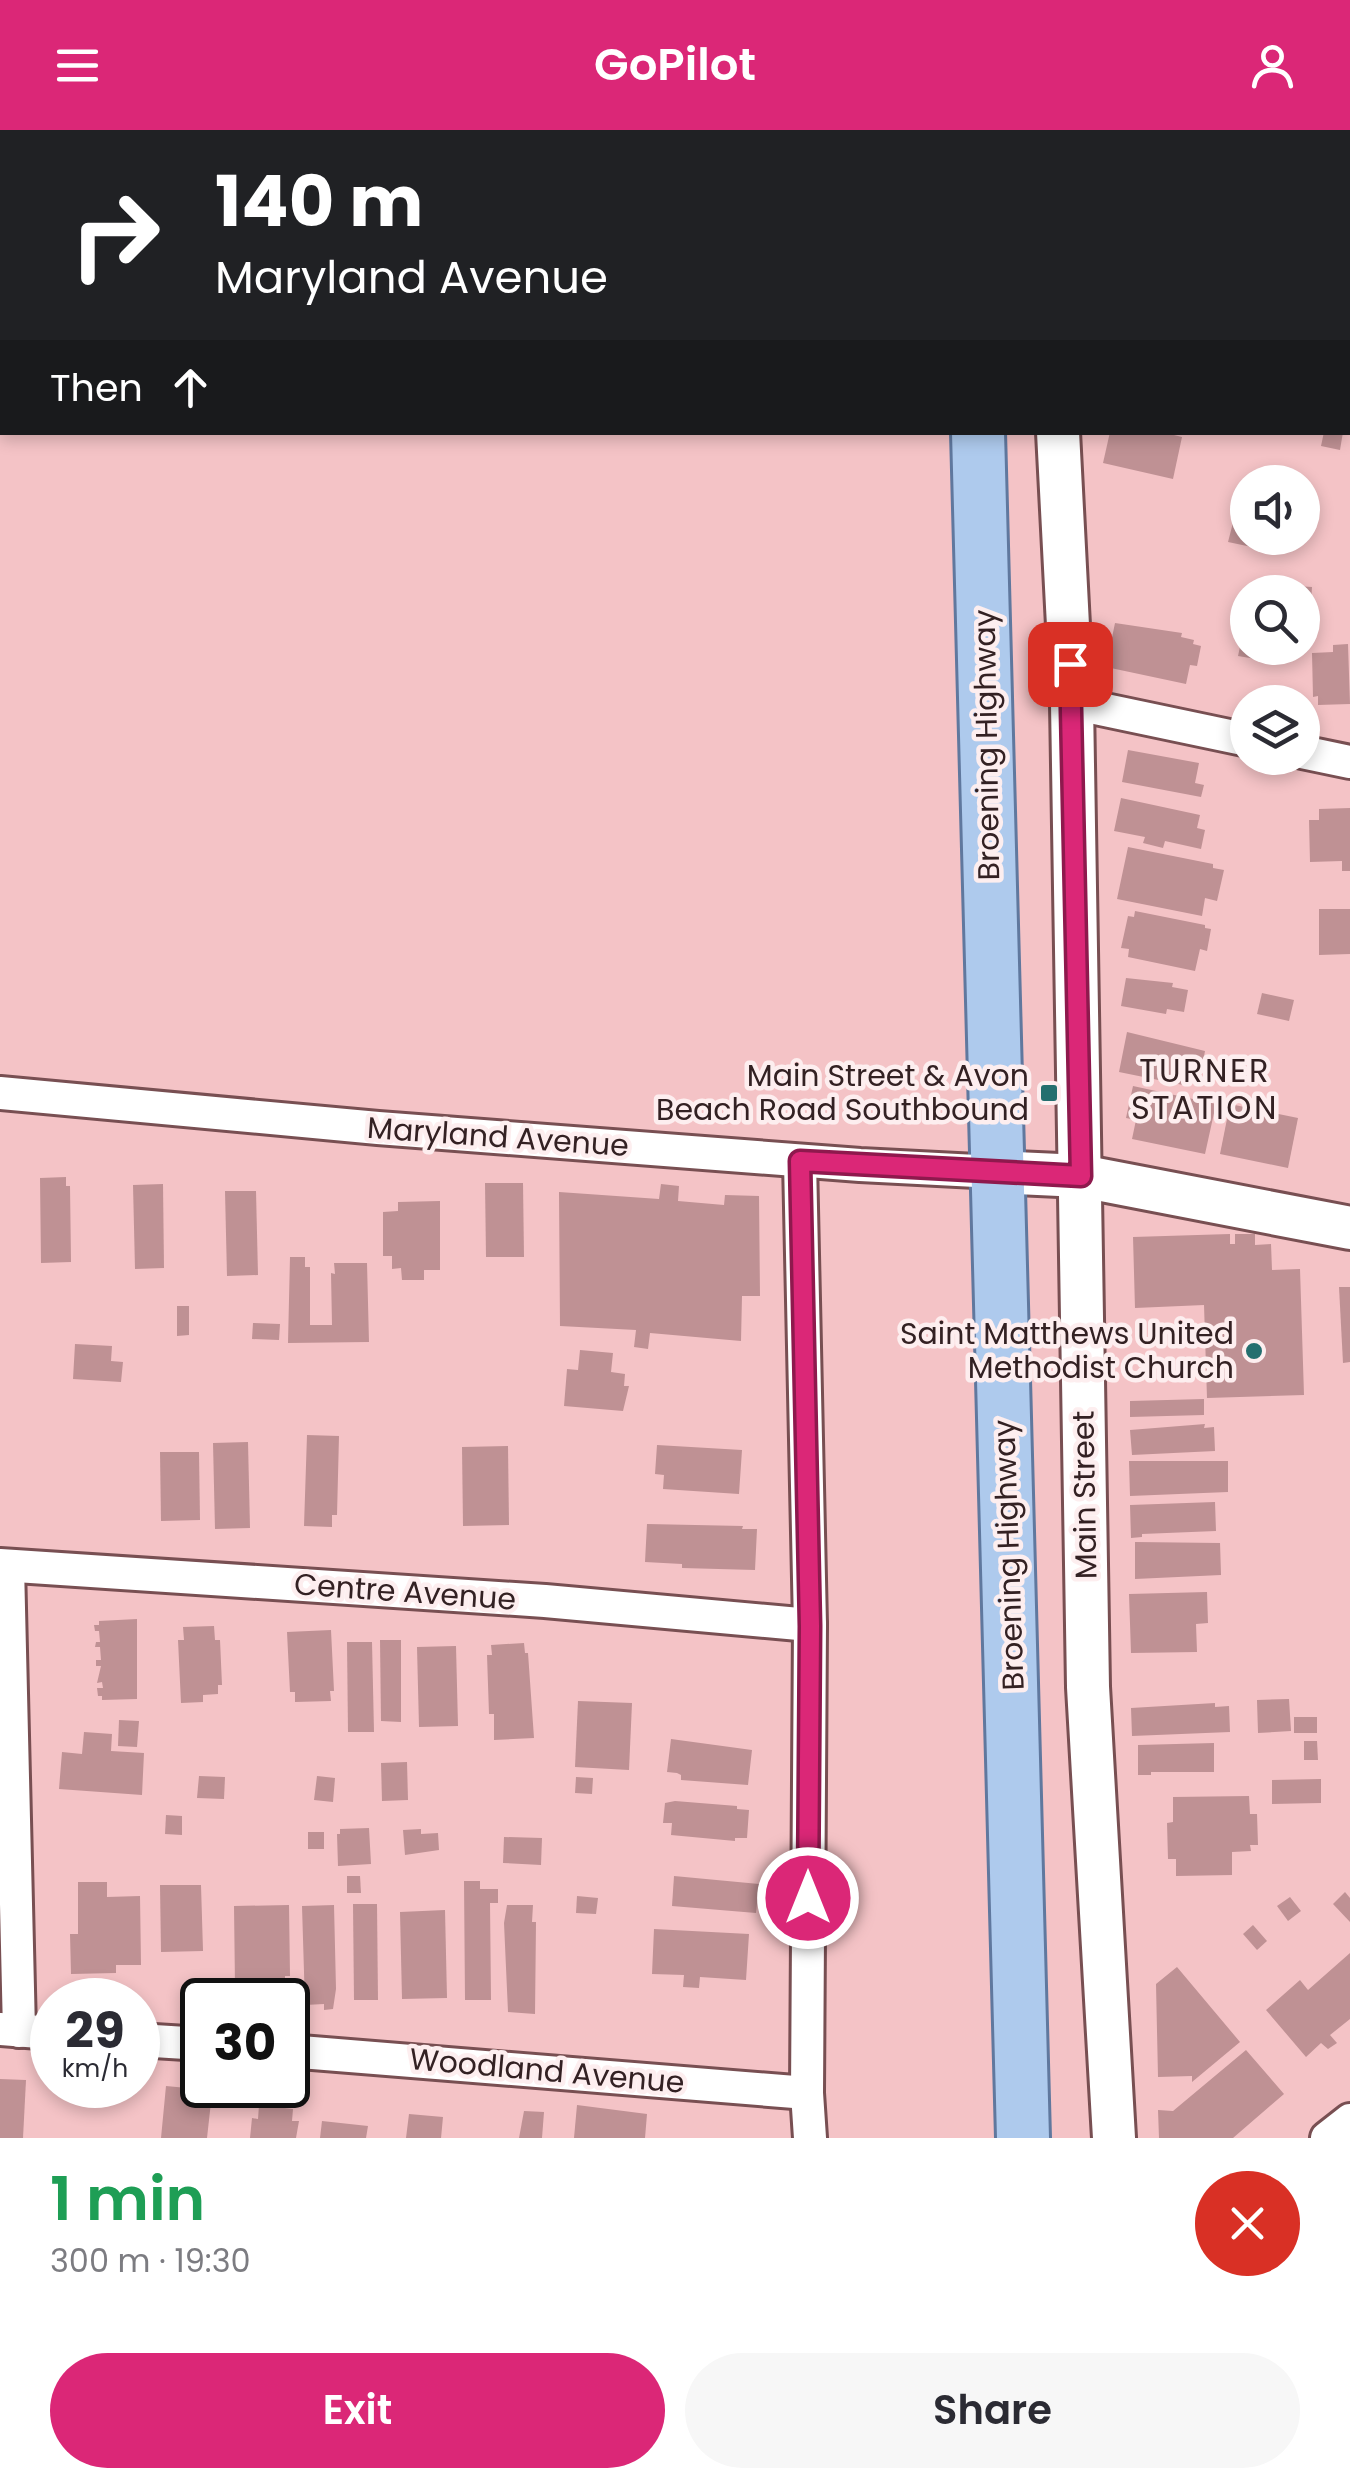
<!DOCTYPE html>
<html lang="en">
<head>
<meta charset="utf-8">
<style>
	:root { --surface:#fff; --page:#f7f7f7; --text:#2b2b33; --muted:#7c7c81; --accent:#db2777 }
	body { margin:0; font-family:Poppins,sans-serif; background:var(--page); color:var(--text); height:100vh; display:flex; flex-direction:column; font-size:38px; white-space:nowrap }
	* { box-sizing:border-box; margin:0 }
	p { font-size:32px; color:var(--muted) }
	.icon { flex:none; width:55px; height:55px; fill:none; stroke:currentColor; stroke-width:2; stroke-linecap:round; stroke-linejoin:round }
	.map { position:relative; height:2008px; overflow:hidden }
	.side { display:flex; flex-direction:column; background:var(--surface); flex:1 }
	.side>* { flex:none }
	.guide { position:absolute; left:0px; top:0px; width:1350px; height:305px; box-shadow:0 5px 15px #0003; background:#202124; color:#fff; overflow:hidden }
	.fabs { position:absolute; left:1230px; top:335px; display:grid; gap:20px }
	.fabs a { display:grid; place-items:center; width:90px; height:90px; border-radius:50%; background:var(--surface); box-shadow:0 5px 15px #0003; font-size:50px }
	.speed { position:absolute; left:30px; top:1848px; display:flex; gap:20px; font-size:50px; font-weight:700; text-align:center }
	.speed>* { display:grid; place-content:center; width:130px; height:130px; border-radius:50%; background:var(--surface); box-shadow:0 5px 15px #0003; line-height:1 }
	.speed small { font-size:25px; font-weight:400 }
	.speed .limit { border:5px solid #111; border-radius:15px; background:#fff; color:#111 }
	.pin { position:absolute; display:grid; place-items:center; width:85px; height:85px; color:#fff; margin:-42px; border-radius:20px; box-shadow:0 5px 15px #0006 }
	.me { position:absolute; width:110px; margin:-55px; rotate:0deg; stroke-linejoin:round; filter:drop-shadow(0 0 8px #0008) }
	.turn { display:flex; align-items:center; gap:35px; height:210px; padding:0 50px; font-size:45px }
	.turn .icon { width:130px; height:130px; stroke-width:2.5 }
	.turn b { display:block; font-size:70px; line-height:85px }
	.then { display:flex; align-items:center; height:95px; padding:0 50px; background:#0003; gap:20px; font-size:38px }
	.round { display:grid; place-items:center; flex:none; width:105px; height:105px; border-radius:52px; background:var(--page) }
	.overview { display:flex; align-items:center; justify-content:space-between; height:170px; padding:0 50px }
	h1 { font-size:60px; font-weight:600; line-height:75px; color:#1e9e55 }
	.cta { display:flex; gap:20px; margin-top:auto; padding:20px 50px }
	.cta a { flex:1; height:115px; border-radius:60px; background:var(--accent); color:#fff; font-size:40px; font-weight:600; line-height:115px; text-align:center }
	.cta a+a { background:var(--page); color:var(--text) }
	header { display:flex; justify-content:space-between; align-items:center; height:130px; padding:0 50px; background:var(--accent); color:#fff; font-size:45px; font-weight:600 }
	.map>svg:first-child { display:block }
</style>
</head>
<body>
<header><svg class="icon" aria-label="menu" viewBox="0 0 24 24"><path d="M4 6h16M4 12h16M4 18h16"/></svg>GoPilot<svg class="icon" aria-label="person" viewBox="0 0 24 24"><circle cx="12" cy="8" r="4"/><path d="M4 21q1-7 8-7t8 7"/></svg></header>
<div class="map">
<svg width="1350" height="2008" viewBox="0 0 1350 2008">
	<rect width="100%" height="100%" fill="#f4c3c6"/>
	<!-- building -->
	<g fill="#bf9194">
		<path d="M 1110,302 L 1162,302 L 1182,307 L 1173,349 L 1103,333 Z"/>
		<path d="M 1324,302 L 1343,302 L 1340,320 L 1321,316 Z"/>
		<path d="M 1236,381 L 1248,383 L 1248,408 L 1278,408 L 1275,422 L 1228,412 Z"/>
		<path d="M 1296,456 L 1312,457 L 1311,472 L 1302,471 L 1302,462 L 1296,462 Z"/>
		<path d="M 1115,493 L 1182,503 L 1181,507 L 1194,510 L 1193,514 L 1201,516 L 1197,536 L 1190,535 L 1186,554 L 1106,537 Z"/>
		<path d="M 1241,512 L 1248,514 L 1248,518 L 1258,518 L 1256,529 L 1238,526 Z"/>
		<path d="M 1348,514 L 1350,574 L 1318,575 L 1318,566 L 1313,567 L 1312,523 L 1333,522 L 1333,515 Z"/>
		<path d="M 1128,620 L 1199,633 L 1195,653 L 1204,655 L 1201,667 L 1122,652 Z"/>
		<path d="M 1121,668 L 1200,685 L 1197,698 L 1205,700 L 1201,719 L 1165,711 L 1163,718 L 1143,713 L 1145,707 L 1114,701 Z"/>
		<path d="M 1350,678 L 1350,741 L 1342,741 L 1342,731 L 1310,732 L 1309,690 L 1319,690 L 1319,679 Z"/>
		<path d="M 1128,717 L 1213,734 L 1213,738 L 1224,740 L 1217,771 L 1205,768 L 1202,786 L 1117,769 Z"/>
		<path d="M 1319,779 L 1350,779 L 1350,824 L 1319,825 Z"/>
		<path d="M 1135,781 L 1205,795 L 1205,798 L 1211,799 L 1207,821 L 1200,819 L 1195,841 L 1128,827 L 1129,819 L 1121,818 L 1128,786 L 1134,787 Z"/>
		<path d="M 1126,848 L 1173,853 L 1172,857 L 1188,860 L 1184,882 L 1167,879 L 1166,884 L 1121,876 Z"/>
		<path d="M 1262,863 L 1294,870 L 1289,891 L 1257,884 Z"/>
		<path d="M 1127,902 L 1205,921 L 1199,953 L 1184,950 L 1183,955 L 1119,942 Z"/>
		<path d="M 1249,925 L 1267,928 L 1265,945 L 1246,942 Z"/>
		<path d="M 1133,956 L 1216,974 L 1205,1024 L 1132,1009 L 1136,990 L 1126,988 Z"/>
		<path d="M 1230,974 L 1298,988 L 1288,1038 L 1220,1024 Z"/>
		<path d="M 66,1047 L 66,1056 L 70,1056 L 71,1132 L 41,1133 L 40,1048 Z"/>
		<path d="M 485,1053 L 523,1053 L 524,1127 L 486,1127 Z"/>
		<path d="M 163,1054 L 164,1138 L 135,1139 L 133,1055 Z"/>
		<path d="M 661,1054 L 679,1056 L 678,1071 L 724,1075 L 725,1065 L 759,1066 L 760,1166 L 742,1166 L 741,1211 L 650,1203 L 648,1219 L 634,1217 L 636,1200 L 560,1196 L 559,1062 L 659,1069 Z"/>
		<path d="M 225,1061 L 256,1061 L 258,1145 L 227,1146 Z"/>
		<path d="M 440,1071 L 440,1140 L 424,1140 L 424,1150 L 402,1150 L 401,1138 L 392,1139 L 392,1126 L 383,1126 L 383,1082 L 398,1081 L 398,1072 Z"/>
		<path d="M 1230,1104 L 1230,1114 L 1235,1114 L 1235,1104 L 1255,1104 L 1255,1115 L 1271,1114 L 1272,1140 L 1300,1139 L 1304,1265 L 1207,1268 L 1204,1175 L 1135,1178 L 1133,1107 Z"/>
		<path d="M 290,1127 L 305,1127 L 305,1137 L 310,1137 L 310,1195 L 332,1195 L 331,1143 L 335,1144 L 334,1133 L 367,1133 L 369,1212 L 288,1213 Z"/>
		<path d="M 1339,1157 L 1350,1157 L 1350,1232 L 1343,1233 Z"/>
		<path d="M 177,1176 L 189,1176 L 189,1205 L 177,1206 Z"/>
		<path d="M 253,1193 L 280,1194 L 279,1210 L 252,1209 Z"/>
		<path d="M 75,1214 L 112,1216 L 111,1231 L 123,1232 L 121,1252 L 73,1249 Z"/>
		<path d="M 580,1220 L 613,1223 L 611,1242 L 625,1244 L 624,1256 L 629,1256 L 623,1281 L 564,1276 L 567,1239 L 578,1240 Z"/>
		<path d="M 1204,1269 L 1204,1285 L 1130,1287 L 1130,1271 Z"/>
		<path d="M 1205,1294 L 1204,1298 L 1214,1297 L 1215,1321 L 1132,1325 L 1130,1300 Z"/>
		<path d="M 307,1305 L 339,1306 L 337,1385 L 332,1385 L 332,1397 L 304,1396 Z"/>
		<path d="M 248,1312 L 250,1398 L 215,1399 L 213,1313 Z"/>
		<path d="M 657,1315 L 742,1320 L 739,1364 L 663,1359 L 664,1345 L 655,1344 Z"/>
		<path d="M 508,1316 L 509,1395 L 463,1396 L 462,1317 Z"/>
		<path d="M 160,1322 L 199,1322 L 200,1390 L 161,1391 Z"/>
		<path d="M 1129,1331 L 1228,1331 L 1228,1362 L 1130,1366 Z"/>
		<path d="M 1215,1372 L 1216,1401 L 1142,1404 L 1142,1407 L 1131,1408 L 1130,1375 Z"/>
		<path d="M 647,1394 L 743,1396 L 742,1399 L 757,1399 L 755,1440 L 682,1438 L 682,1434 L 645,1432 Z"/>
		<path d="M 1135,1412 L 1220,1413 L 1221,1445 L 1135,1449 Z"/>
		<path d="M 1207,1462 L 1208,1493 L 1196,1494 L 1197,1522 L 1131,1523 L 1129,1464 Z"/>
		<path d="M 137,1489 L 137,1569 L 102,1570 L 102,1566 L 98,1566 L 97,1558 L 103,1558 L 102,1552 L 97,1553 L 101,1536 L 96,1536 L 96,1530 L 101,1530 L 100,1517 L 95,1517 L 96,1512 L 100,1512 L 99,1501 L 95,1501 L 94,1495 L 99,1495 L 99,1491 Z"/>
		<path d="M 214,1496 L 215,1510 L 220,1510 L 222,1555 L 218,1555 L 218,1564 L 203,1565 L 203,1572 L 181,1573 L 178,1510 L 184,1510 L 183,1497 Z"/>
		<path d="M 331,1500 L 334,1561 L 330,1561 L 331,1571 L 295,1572 L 295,1562 L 290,1562 L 287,1502 Z"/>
		<path d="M 380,1510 L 401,1510 L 401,1592 L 381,1591 Z"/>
		<path d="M 347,1512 L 372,1512 L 374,1602 L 348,1602 Z"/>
		<path d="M 524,1513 L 525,1523 L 528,1523 L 534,1608 L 494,1610 L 494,1584 L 489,1584 L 487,1525 L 492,1525 L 491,1515 Z"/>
		<path d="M 456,1516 L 458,1596 L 419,1597 L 417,1517 Z"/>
		<path d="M 1289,1569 L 1291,1601 L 1258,1603 L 1257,1570 Z"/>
		<path d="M 578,1571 L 632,1573 L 629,1640 L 575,1637 Z"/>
		<path d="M 1215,1573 L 1215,1577 L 1229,1576 L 1230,1602 L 1132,1606 L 1131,1578 Z"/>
		<rect x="1294" y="1587" width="23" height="16"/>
		<path d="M 119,1590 L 139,1591 L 137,1617 L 118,1616 Z"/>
		<path d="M 84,1602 L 112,1604 L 111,1621 L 144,1623 L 142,1665 L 59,1659 L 62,1622 L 82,1624 Z"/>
		<path d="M 671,1609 L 752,1620 L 748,1655 L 681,1650 L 681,1645 L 677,1643 L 667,1642 Z"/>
		<path d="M 1304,1611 L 1317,1611 L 1318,1630 L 1304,1630 Z"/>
		<path d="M 1214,1613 L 1214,1642 L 1151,1642 L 1151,1645 L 1138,1645 L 1138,1615 Z"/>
		<path d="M 407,1632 L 408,1670 L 382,1671 L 381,1633 Z"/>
		<path d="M 199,1646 L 225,1647 L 224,1669 L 197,1668 Z"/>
		<path d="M 317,1646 L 335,1648 L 333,1672 L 314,1670 Z"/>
		<path d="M 576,1647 L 593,1648 L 592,1664 L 575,1663 Z"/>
		<path d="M 1321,1649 L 1321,1673 L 1272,1674 L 1272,1650 Z"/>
		<path d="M 1249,1666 L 1250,1684 L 1257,1684 L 1258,1715 L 1250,1715 L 1251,1721 L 1232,1722 L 1232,1745 L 1176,1746 L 1176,1729 L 1168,1729 L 1167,1693 L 1173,1692 L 1173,1667 Z"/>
		<path d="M 675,1671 L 737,1676 L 737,1679 L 749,1680 L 747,1708 L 735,1708 L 735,1711 L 671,1705 L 672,1693 L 663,1693 L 665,1673 Z"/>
		<path d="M 166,1685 L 182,1686 L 182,1705 L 165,1704 Z"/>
		<path d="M 369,1698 L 371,1734 L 338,1736 L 337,1704 L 340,1704 L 340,1699 Z"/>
		<path d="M 421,1699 L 421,1704 L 438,1703 L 439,1720 L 405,1725 L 403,1700 Z"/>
		<rect x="308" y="1702" width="16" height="17"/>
		<path d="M 504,1707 L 542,1708 L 541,1735 L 503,1733 Z"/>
		<path d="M 347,1746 L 360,1746 L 361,1763 L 347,1763 Z"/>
		<path d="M 674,1746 L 759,1754 L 756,1783 L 672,1776 Z"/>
		<path d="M 464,1751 L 480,1751 L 480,1759 L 498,1759 L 498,1773 L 490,1773 L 491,1870 L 465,1870 Z"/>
		<path d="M 78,1752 L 107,1752 L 107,1767 L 140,1766 L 141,1835 L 116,1835 L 116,1843 L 71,1844 L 70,1804 L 78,1804 Z"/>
		<path d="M 160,1755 L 201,1755 L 203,1821 L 161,1822 Z"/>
		<path d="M 1345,1762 L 1350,1768 L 1350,1792 L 1333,1774 Z"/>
		<path d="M 577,1766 L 598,1768 L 596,1784 L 576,1783 Z"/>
		<path d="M 1290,1767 L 1301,1781 L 1288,1791 L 1277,1776 Z"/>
		<path d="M 353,1774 L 377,1774 L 378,1870 L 354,1870 Z"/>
		<path d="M 289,1775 L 290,1846 L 285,1846 L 285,1856 L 235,1856 L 234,1776 Z"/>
		<path d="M 334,1775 L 336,1859 L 333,1879 L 324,1880 L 324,1874 L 305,1875 L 302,1776 Z"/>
		<path d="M 507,1775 L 533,1775 L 532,1792 L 536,1792 L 535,1884 L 508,1882 L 504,1793 Z"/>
		<path d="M 445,1780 L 447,1868 L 402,1869 L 400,1782 Z"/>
		<path d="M 1253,1795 L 1267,1811 L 1257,1820 L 1243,1804 Z"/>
		<path d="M 654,1799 L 749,1804 L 746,1850 L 700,1847 L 699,1858 L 683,1857 L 684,1845 L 652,1844 Z"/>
		<path d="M 1350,1823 L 1350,1889 L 1330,1905 L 1337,1913 L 1328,1919 L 1321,1913 L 1306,1927 L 1266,1880 L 1300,1850 L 1308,1860 Z"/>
		<path d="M 1177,1837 L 1240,1912 L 1192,1952 L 1192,1946 L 1158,1947 L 1156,1854 Z"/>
		<path d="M 1246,1920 L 1284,1964 L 1233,2008 L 1159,2008 L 1158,1980 L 1173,1981 Z"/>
		<path d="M 0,1949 L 26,1950 L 23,2008 L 0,2008 Z"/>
		<path d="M 166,1956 L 208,1960 L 206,1972 L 211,1972 L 207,2008 L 161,2008 Z"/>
		<path d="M 259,1975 L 293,1979 L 292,1991 L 299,1991 L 296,2008 L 250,2008 L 252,1988 L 258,1989 Z"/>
		<path d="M 577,1975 L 647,1984 L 645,2008 L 574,2008 Z"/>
		<path d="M 524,1981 L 544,1982 L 542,2008 L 519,2008 Z"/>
		<path d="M 409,1984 L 443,1987 L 441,2008 L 406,2008 Z"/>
		<path d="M 322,1991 L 368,1996 L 366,2008 L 320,2008 Z"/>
	</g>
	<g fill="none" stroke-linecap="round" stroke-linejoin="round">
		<!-- minor casing -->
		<g stroke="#784f52" stroke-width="38">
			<g id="minor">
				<path d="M 368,0 L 369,2"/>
				<path d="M 1348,167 L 1350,168"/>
				<path d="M 1072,573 L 1248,610"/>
				<path d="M 1302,622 L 1350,632"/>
				<path d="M 0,963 L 378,998 L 860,1035 L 996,1042"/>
				<path d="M 800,1031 L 810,1495 L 807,1963 L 810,2008"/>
				<path d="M 0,1435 L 545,1471 L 810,1495"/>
				<path d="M 8,1436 L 19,1901"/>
				<path d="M 0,1899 L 52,1903"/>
				<path d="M 138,1910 L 202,1914"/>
				<path d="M 288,1921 L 807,1963"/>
				<path d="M 1327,2008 L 1350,1990"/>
			</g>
		</g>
		<!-- tertiary casing -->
		<g stroke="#784f52" stroke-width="48">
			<g id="tertiary">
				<path d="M 1032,0 L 1033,2"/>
				<path d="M 1058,302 L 1072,573 L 1088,1557 L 1114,2008"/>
				<path d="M 996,1042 L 1081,1046 L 1350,1098"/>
			</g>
		</g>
		<!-- primary casing -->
		<g stroke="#60789e" stroke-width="58">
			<g id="primary">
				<path d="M 958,0 L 959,2"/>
				<path d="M 978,302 L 1023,2008"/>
			</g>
		</g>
		<!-- minor -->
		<use href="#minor" stroke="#fff" stroke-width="32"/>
		<!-- tertiary -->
		<use href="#tertiary" stroke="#fff" stroke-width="42"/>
		<!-- primary -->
		<use href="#primary" stroke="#aecaed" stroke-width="52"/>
	</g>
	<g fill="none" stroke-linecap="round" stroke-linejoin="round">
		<!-- route casing -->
		<g stroke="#8e194d" stroke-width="25">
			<path id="route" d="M 808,1768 L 810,1496 L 800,1031 L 1081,1046 L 1070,534"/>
		</g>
		<!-- route -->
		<use href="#route" stroke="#db2777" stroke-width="18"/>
	</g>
	<!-- markers -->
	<g fill="#246f6f" stroke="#fdeeef" stroke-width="4">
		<rect x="1039" y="953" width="20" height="20" rx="5"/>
		<circle cx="1254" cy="1221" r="10"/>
	</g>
	<g text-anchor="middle" stroke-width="9" stroke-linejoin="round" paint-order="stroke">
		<!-- street labels -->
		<g font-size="30" fill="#332123" stroke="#fdeeef">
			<text transform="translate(987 615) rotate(-91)" y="10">Broening Highway</text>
			<text transform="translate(498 1007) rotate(4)" y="10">Maryland Avenue</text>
			<text transform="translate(1085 1365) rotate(-91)" y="10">Main Street</text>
			<text transform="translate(1009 1425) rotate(-92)" y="10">Broening Highway</text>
			<text transform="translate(405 1462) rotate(4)" y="10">Centre Avenue</text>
			<text transform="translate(547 1941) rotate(5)" y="10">Woodland Avenue</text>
		</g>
		<!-- poi labels -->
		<g font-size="30" fill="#332123" stroke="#fdeeef" text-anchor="end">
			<text x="1029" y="956">Main Street &amp; Avon<tspan x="1029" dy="34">Beach Road Southbound</tspan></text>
			<text x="1234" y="1214">Saint Matthews United<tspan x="1234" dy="34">Methodist Church</tspan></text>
		</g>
		<!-- neighbourhood labels -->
		<g font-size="32" letter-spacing="2.5" fill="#332123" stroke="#fdeeef">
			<text x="1205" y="952">TURNER<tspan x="1205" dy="37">STATION</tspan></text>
		</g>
	</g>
</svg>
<div class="fabs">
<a><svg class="icon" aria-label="sound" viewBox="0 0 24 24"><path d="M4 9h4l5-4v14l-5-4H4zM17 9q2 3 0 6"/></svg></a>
<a><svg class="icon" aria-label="search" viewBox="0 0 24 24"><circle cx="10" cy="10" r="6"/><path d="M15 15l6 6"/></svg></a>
<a><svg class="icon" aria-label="layers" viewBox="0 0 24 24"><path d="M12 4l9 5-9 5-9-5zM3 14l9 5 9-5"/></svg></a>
</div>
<div class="speed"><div>29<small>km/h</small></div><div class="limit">30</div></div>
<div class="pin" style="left:1070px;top:534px;background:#d93025"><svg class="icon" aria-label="arrive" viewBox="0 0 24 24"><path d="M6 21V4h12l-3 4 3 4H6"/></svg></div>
<svg class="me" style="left:808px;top:1768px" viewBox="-20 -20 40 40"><circle r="17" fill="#db2777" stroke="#fff" stroke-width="3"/><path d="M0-11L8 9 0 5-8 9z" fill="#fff"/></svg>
<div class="guide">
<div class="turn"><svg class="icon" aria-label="right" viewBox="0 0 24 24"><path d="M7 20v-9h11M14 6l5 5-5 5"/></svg><div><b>140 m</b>Maryland Avenue</div></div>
<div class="then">Then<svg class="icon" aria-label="ahead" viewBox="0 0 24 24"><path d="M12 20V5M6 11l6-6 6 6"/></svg></div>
</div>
</div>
<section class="side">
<div class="overview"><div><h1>1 min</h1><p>300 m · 19:30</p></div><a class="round" style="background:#d93025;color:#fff"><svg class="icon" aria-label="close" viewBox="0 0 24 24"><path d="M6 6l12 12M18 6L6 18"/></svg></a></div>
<div class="cta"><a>Exit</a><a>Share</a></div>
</section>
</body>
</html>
